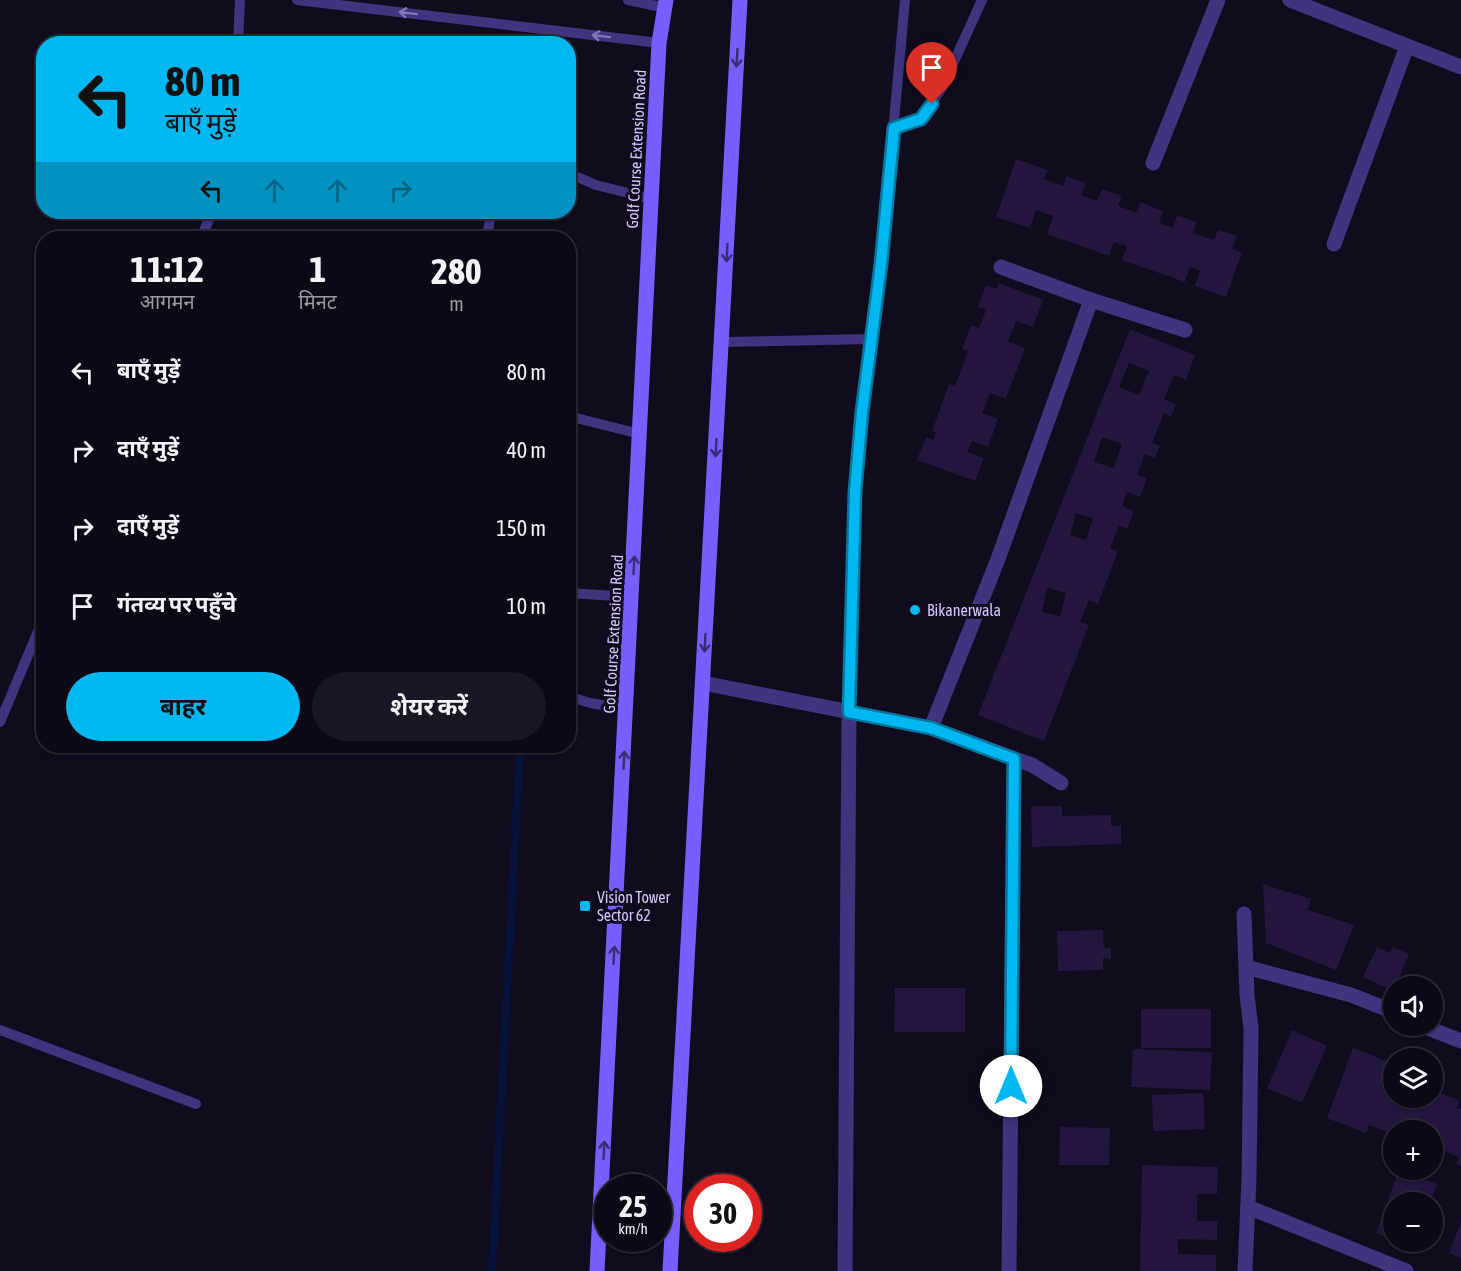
<!DOCTYPE html>
<html lang="hi">
<head>
<meta charset="utf-8">
<style>
	:root { --surface:#0c0816; --page:#1a1623; --text:#f1f3f6; --muted:#9a9aa1; --line:#2c2935; --accent:#00b7f2 }
	body { margin:0; font-family:"Asap Condensed","Noto Sans Devanagari",sans-serif; background:var(--page); color:var(--text); height:100vh; display:flex; flex-direction:column; font-size:22px; white-space:nowrap }
	* { box-sizing:border-box; margin:0 }
	p { font-size:20px; color:var(--muted) }
	.icon { flex:none; width:33px; height:33px; fill:none; stroke:currentColor; stroke-width:2; stroke-linecap:round; stroke-linejoin:round }
	.map { position:relative; flex:1; overflow:hidden }
	.side { position:absolute; left:36px; top:231px; width:540px; height:522px; display:flex; flex-direction:column; background:var(--surface); border-radius:24px; box-shadow:0 2px 4px #0004,0 0 0 2px var(--line) }
	.side>* { flex:none }
	.guide { position:absolute; left:36px; top:36px; width:540px; height:183px; border-radius:24px; box-shadow:0 2px 4px #0004,0 0 0 2px var(--line); background:#00b7f2; color:#111; overflow:hidden }
	.controls { position:absolute; left:1383px; top:976px; display:grid; gap:12px }
	.controls a { display:grid; place-items:center; width:60px; height:60px; border-radius:50%; background:var(--surface); box-shadow:0 2px 4px #0004,0 0 0 2px var(--line); font-size:30px }
	.speed { position:absolute; left:594px; top:1174px; display:flex; gap:12px; font-size:30px; font-weight:700; text-align:center }
	.speed>* { display:grid; place-content:center; width:78px; height:78px; border-radius:50%; background:var(--surface); box-shadow:0 2px 4px #0004,0 0 0 2px var(--line); line-height:1 }
	.speed small { font-size:15px; font-weight:400 }
	.speed .limit { border:9px solid #d22; background:#fff; color:#111 }
	.pin { position:absolute; display:grid; place-items:center; width:51px; height:51px; color:#fff; margin:-62px -26px; border-radius:50% 50% 50% 0; rotate:-45deg; box-shadow:0 0 6px #0007 }
	.pin .icon { rotate:45deg }
	.me { position:absolute; width:66px; margin:-33px; rotate:0deg; stroke-linejoin:round; filter:drop-shadow(0 0 4px #0008) }
	.turn { display:flex; align-items:center; gap:21px; height:126px; padding:0 30px; font-size:27px }
	.turn .icon { width:78px; height:78px; stroke-width:2.5 }
	.turn b { display:block; font-size:42px; line-height:51px }
	.lanes { display:flex; align-items:center; height:57px; padding:0 30px; background:#0003; justify-content:center; gap:30px; direction:ltr }
	.lanes .off { opacity:.35 }
	.eta { display:flex; justify-content:space-evenly; align-items:center; height:102px; text-align:center }
	.eta b { font-size:36px; font-weight:700; line-height:42px }
	.action { display:flex; gap:12px; margin-top:auto; padding:12px 30px }
	.action a { flex:1; height:69px; border-radius:36px; background:var(--accent); color:#111; font-size:24px; font-weight:700; line-height:69px; text-align:center }
	.action a+a { background:var(--page); color:var(--text) }
	ul { padding:0; list-style:none }
	li { display:flex; align-items:center; gap:18px; height:78px; padding:0 30px }
	li div { flex:1 }
	li b { display:block; font-size:22px }
	li em { font-style:normal }
	.map>svg:first-child { display:block }
</style>
</head>
<body>
<div class="map">
<svg width="1461" height="1271" viewBox="0 0 1461 1271">
	<rect width="100%" height="100%" fill="#100b1d"/>
	<g fill="none" stroke-linecap="round" stroke-linejoin="round">
		<!-- stream -->
		<path stroke="#07123a" stroke-width="8" d="M 492,1271 L 520,746"/>
	</g>
	<!-- building -->
	<g fill="#24163f" fill-rule="evenodd">
		<path d="M 1016,159 L 1048,170 L 1044,179 L 1063,186 L 1066,176 L 1086,183 L 1081,195 L 1097,201 L 1102,189 L 1122,196 L 1118,206 L 1137,213 L 1140,202 L 1163,211 L 1159,223 L 1173,228 L 1177,215 L 1196,222 L 1193,233 L 1214,240 L 1218,230 L 1237,236 L 1232,249 L 1242,252 L 1226,297 L 1195,286 L 1200,271 L 1190,267 L 1185,282 L 1122,260 L 1127,246 L 1114,242 L 1109,256 L 1047,234 L 1053,216 L 1036,210 L 1030,228 L 996,217 Z"/>
		<path d="M 999,283 L 1043,300 L 1033,327 L 1016,321 L 1008,341 L 1025,348 L 1006,399 L 990,393 L 982,413 L 998,419 L 988,447 L 972,441 L 967,452 L 984,458 L 975,481 L 917,460 L 926,437 L 933,440 L 936,432 L 932,431 L 949,384 L 955,386 L 968,351 L 962,349 L 971,325 L 979,328 L 986,310 L 978,307 L 986,285 L 997,289 Z"/>
		<path d="M 1130,329 L 1195,355 L 1186,380 L 1174,375 L 1164,399 L 1176,404 L 1171,417 L 1164,413 L 1152,443 L 1160,446 L 1155,458 L 1145,454 L 1137,474 L 1147,478 L 1140,497 L 1127,492 L 1122,506 L 1134,511 L 1127,529 L 1119,526 L 1110,548 L 1118,551 L 1098,604 L 1089,600 L 1080,622 L 1089,625 L 1044,741 L 978,715 ZM 1129,363 L 1149,371 L 1139,395 L 1119,387 ZM 1102,437 L 1122,444 L 1114,468 L 1094,462 ZM 1076,513 L 1093,518 L 1086,540 L 1070,535 ZM 1047,588 L 1066,593 L 1060,616 L 1042,612 Z"/>
		<path d="M 1031,806 L 1062,806 L 1062,816 L 1111,815 L 1111,826 L 1121,825 L 1121,844 L 1032,847 Z"/>
		<path d="M 1263,884 L 1311,899 L 1308,910 L 1354,925 L 1336,970 L 1266,943 Z"/>
		<path d="M 1103,930 L 1104,948 L 1111,948 L 1111,959 L 1103,958 L 1103,970 L 1058,971 L 1057,931 Z"/>
		<path d="M 1377,947 L 1390,953 L 1393,947 L 1409,954 L 1393,991 L 1363,977 Z"/>
		<path d="M 895,988 L 965,988 L 965,1032 L 894,1032 Z"/>
		<rect x="1141" y="1009" width="70" height="39"/>
		<path d="M 1292,1030 L 1327,1046 L 1302,1103 L 1267,1088 Z"/>
		<path d="M 1353,1048 L 1394,1064 L 1394,1098 L 1432,1098 L 1432,1090 L 1459,1100 L 1457,1108 L 1461,1109 L 1461,1166 L 1456,1164 L 1459,1157 L 1437,1148 L 1432,1159 L 1432,1131 L 1394,1131 L 1394,1135 L 1369,1125 L 1366,1133 L 1327,1118 Z"/>
		<path d="M 1133,1049 L 1212,1052 L 1210,1090 L 1131,1087 Z"/>
		<path d="M 1203,1093 L 1205,1129 L 1153,1131 L 1152,1095 Z"/>
		<path d="M 1060,1127 L 1110,1128 L 1109,1165 L 1059,1165 Z"/>
		<path d="M 1142,1165 L 1218,1167 L 1217,1194 L 1197,1194 L 1197,1221 L 1217,1221 L 1217,1240 L 1178,1239 L 1178,1254 L 1216,1255 L 1216,1271 L 1140,1271 Z"/>
		<path d="M 1399,1170 L 1437,1184 L 1430,1203 L 1394,1203 L 1394,1239 L 1376,1233 Z"/>
		<path d="M 1461,1222 L 1461,1258 L 1449,1253 Z"/>
		<path d="M 1402,1242 L 1416,1242 L 1414,1247 Z"/>
	</g>
	<g fill="none" stroke-linecap="round" stroke-linejoin="round">
		<!-- service -->
		<g stroke="#41337e" stroke-width="10">
			<path d="M 297,0 L 659,43"/>
			<path d="M 628,0 L 666,8"/>
			<path d="M 238,44 L 240,0"/>
			<path d="M 894,128 L 921,119 L 942,88 L 982,0"/>
			<path d="M 568,173 L 596,185 L 652,199"/>
			<path d="M 201,238 L 212,212"/>
			<path d="M 487,238 L 491,212"/>
			<path d="M 722,342 L 871,339"/>
			<path d="M 568,416 L 640,434"/>
			<path d="M 568,593 L 632,597"/>
			<path d="M 568,696 L 590,703 L 627,709"/>
			<path d="M 849,712 L 855,492 L 862,412 L 881,264 L 905,0"/>
			<path d="M 0,722 L 44,617"/>
			<path d="M 0,1030 L 196,1104"/>
		</g>
		<!-- minor -->
		<g stroke="#41337e" stroke-width="15">
			<path d="M 1290,0 L 1461,67"/>
			<path d="M 1153,163 L 1218,0"/>
			<path d="M 1334,244 L 1407,46"/>
			<path d="M 1001,267 L 1091,300"/>
			<path d="M 703,683 L 931,728 L 1032,765 L 1061,783"/>
			<path d="M 931,728 L 998,559 L 1091,300 L 1185,330"/>
			<path d="M 1244,914 L 1247,995 L 1251,1028 L 1249,1179 L 1245,1271"/>
			<path d="M 1246,967 L 1351,995 L 1394,1012"/>
			<path d="M 1423,1026 L 1461,1041"/>
			<path d="M 1248,1207 L 1406,1271"/>
			<path d="M 845,1271 L 849,712"/>
			<path d="M 1009,1271 L 1014,759"/>
		</g>
		<!-- secondary -->
		<g stroke="#795eff" stroke-width="15">
			<path d="M 597,1271 L 659,43 L 666,0"/>
			<path d="M 670,1271 L 740,0"/>
		</g>
	</g>
	<!-- one-way arrows -->
	<defs><path id="oneway-shaft" d="M-6 0H5M1.5-3L5.5 0L1.5 3" fill="none" stroke-width="1.6" stroke-linecap="round" stroke-linejoin="round" transform="scale(1.5)"/></defs>
	<g stroke="#8476b8">
		<use href="#oneway-shaft" transform="translate(408 13) rotate(-173)"/>
		<use href="#oneway-shaft" transform="translate(601 36) rotate(-173)"/>
	</g>
	<g stroke="#3a2c77">
		<use href="#oneway-shaft" transform="translate(737 58) rotate(93)"/>
		<use href="#oneway-shaft" transform="translate(727 253) rotate(93)"/>
		<use href="#oneway-shaft" transform="translate(716 448) rotate(93)"/>
		<use href="#oneway-shaft" transform="translate(634 565) rotate(-87)"/>
		<use href="#oneway-shaft" transform="translate(705 643) rotate(93)"/>
		<use href="#oneway-shaft" transform="translate(624 760) rotate(-87)"/>
		<use href="#oneway-shaft" transform="translate(614 955) rotate(-87)"/>
		<use href="#oneway-shaft" transform="translate(604 1150) rotate(-87)"/>
	</g>
	<g fill="none" stroke-linecap="round" stroke-linejoin="round">
		<!-- route casing -->
		<g stroke="#00779d" stroke-width="15">
			<path id="route" d="M 932,104 L 921,119 L 894,128 L 881,264 L 862,412 L 855,492 L 849,712 L 931,728 L 1014,759 L 1011,1086"/>
		</g>
		<!-- route -->
		<use href="#route" stroke="#00b7f2" stroke-width="10"/>
	</g>
	<!-- markers -->
	<g fill="#00b7f2" stroke="#100b1d" stroke-width="2">
		<circle cx="915" cy="610" r="6"/>
		<rect x="579" y="900" width="12" height="12" rx="3"/>
	</g>
	<g text-anchor="middle" stroke-width="6" stroke-linejoin="round" paint-order="stroke">
		<!-- street labels -->
		<g font-size="16" fill="#d5c7ff" stroke="#100b1d">
			<text transform="translate(636 149) rotate(-87)" y="6">Golf Course Extension Road</text>
			<text transform="translate(613 634) rotate(-87)" y="6">Golf Course Extension Road</text>
		</g>
		<!-- poi labels -->
		<g font-size="16" fill="#d5c7ff" stroke="#100b1d" text-anchor="start">
			<text x="927" y="616">Bikanerwala</text>
			<text x="597" y="903">Vision Tower<tspan x="597" dy="18">Sector 62</tspan></text>
		</g>
	</g>
</svg>
<div class="controls">
<a><svg class="icon" aria-label="sound" viewBox="0 0 24 24"><path d="M4 9h4l5-4v14l-5-4H4zM17 9q2 3 0 6"/></svg></a>
<a><svg class="icon" aria-label="layers" viewBox="0 0 24 24"><path d="M12 4l9 5-9 5-9-5zM3 14l9 5 9-5"/></svg></a>
<a>+</a>
<a>−</a>
</div>
<div class="speed"><div>25<small>km/h</small></div><div class="limit">30</div></div>
<div class="pin" style="left:932px;top:104px;background:#d93025"><svg class="icon" aria-label="arrive" viewBox="0 0 24 24"><path d="M6 21V4h12l-3 4 3 4H6"/></svg></div>
<svg class="me" style="left:1011px;top:1086px" viewBox="-20 -20 40 40"><circle r="19" fill="#fff"/><path d="M0-13L10 11 0 6-10 11z" fill="#00b7f2"/></svg>
<div class="guide">
<div class="turn"><svg class="icon" aria-label="left" viewBox="0 0 24 24"><path d="M17 20v-9H6M10 6l-5 5 5 5"/></svg><div><b>80 m</b>बाएँ मुड़ें</div></div>
<div class="lanes"><svg class="icon" aria-label="left" viewBox="0 0 24 24"><path d="M17 20v-9H6M10 6l-5 5 5 5"/></svg><svg class="icon off" aria-label="ahead" viewBox="0 0 24 24"><path d="M12 20V5M6 11l6-6 6 6"/></svg><svg class="icon off" aria-label="ahead" viewBox="0 0 24 24"><path d="M12 20V5M6 11l6-6 6 6"/></svg><svg class="icon off" aria-label="right" viewBox="0 0 24 24"><path d="M7 20v-9h11M14 6l5 5-5 5"/></svg></div>
</div>
<section class="side">
<div class="eta">
<div><b>11:12</b><p>आगमन</p></div>
<div><b>1</b><p>मिनट</p></div>
<div><b>280</b><p>m</p></div>
</div>
<ul>
<li><svg class="icon" aria-label="left" viewBox="0 0 24 24"><path d="M17 20v-9H6M10 6l-5 5 5 5"/></svg><div><b>बाएँ मुड़ें</b></div><em>80 m</em></li>
<li><svg class="icon" aria-label="right" viewBox="0 0 24 24"><path d="M7 20v-9h11M14 6l5 5-5 5"/></svg><div><b>दाएँ मुड़ें</b></div><em>40 m</em></li>
<li><svg class="icon" aria-label="right" viewBox="0 0 24 24"><path d="M7 20v-9h11M14 6l5 5-5 5"/></svg><div><b>दाएँ मुड़ें</b></div><em>150 m</em></li>
<li><svg class="icon" aria-label="arrive" viewBox="0 0 24 24"><path d="M6 21V4h12l-3 4 3 4H6"/></svg><div><b>गंतव्य पर पहुँचे</b></div><em>10 m</em></li>
</ul>
<div class="action"><a>बाहर</a><a>शेयर करें</a></div>
</section>
</div>
</body>
</html>
